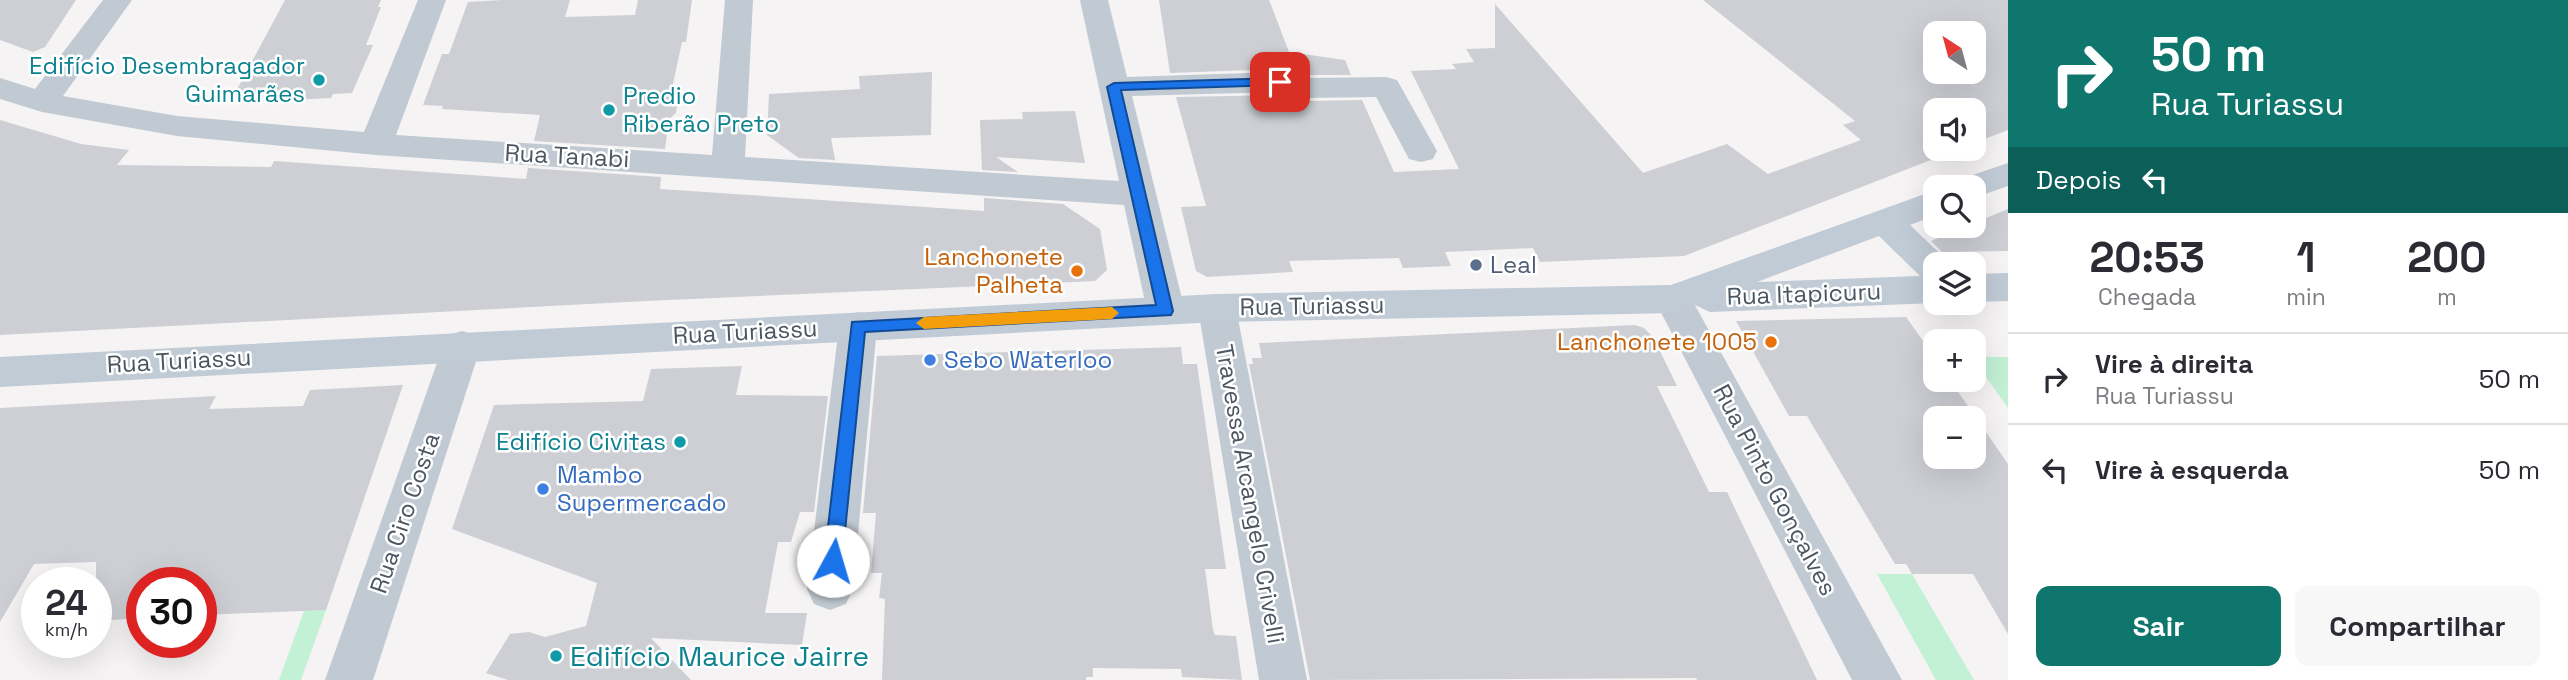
<!DOCTYPE html>
<html lang="pt">
<head>
<meta charset="utf-8">
<style>
	:root { --surface:#fff; --page:#f7f7f7; --text:#2b2b33; --muted:#7c7c81; --line:#e1e1e2; --accent:#0f766e }
	body { margin:0; font-family:"Space Grotesk",sans-serif; background:var(--page); color:var(--text); height:100vh; display:flex; flex-direction:column; font-size:26px; white-space:nowrap }
	* { box-sizing:border-box; margin:0 }
	p { font-size:23px; color:var(--muted) }
	.icon { flex:none; width:38px; height:38px; fill:none; stroke:currentColor; stroke-width:2; stroke-linecap:round; stroke-linejoin:round }
	.map { position:relative; flex:1; overflow:hidden }
	.sheet { display:flex; flex-direction:column; background:var(--surface); width:560px }
	.sheet>* { flex:none }
	.banner { background:#0f766e; color:#fff; overflow:hidden }
	.needle { width:46px; rotate:324deg }
	.tools { position:absolute; left:1923px; top:21px; display:grid; gap:14px }
	.tools a { display:grid; place-items:center; width:63px; height:63px; border-radius:14px; background:var(--surface); box-shadow:0 7px 28px #0002; font-size:35px }
	.speed { position:absolute; left:21px; top:567px; display:flex; gap:14px; font-size:35px; font-weight:700; text-align:center }
	.speed>* { display:grid; place-content:center; width:91px; height:91px; border-radius:50%; background:var(--surface); box-shadow:0 7px 28px #0002; line-height:1 }
	.speed small { font-size:18px; font-weight:400 }
	.speed .limit { border:10px solid #d22; background:#fff; color:#111 }
	.pin { position:absolute; display:grid; place-items:center; width:60px; height:60px; color:#fff; margin:-30px; border-radius:14px; box-shadow:0 4px 10px #0006 }
	.me { position:absolute; width:77px; margin:-38px; rotate:6deg; stroke-linejoin:round; filter:drop-shadow(0 0 5px #0008) }
	.turn { display:flex; align-items:center; gap:24px; height:147px; padding:0 28px; font-size:32px }
	.turn .icon { width:91px; height:91px; stroke-width:2.5 }
	.turn b { display:block; font-size:49px; line-height:60px }
	.then { display:flex; align-items:center; height:66px; padding:0 28px; background:#0003; gap:14px; font-size:26px }
	.eta { display:flex; justify-content:space-evenly; align-items:center; height:119px; text-align:center }
	.eta b { font-size:42px; font-weight:700; line-height:49px }
	.button { display:flex; gap:14px; margin-top:auto; padding:14px 28px }
	.button a { flex:1; height:80px; border-radius:14px; background:var(--accent); color:#fff; font-size:28px; font-weight:700; line-height:80px; text-align:center }
	.button a+a { background:var(--page); color:var(--text) }
	ul { padding:0; list-style:none }
	li { display:flex; align-items:center; gap:21px; height:91px; padding:0 28px; border-top:2px solid var(--line) }
	li div { flex:1 }
	li b { display:block; font-size:26px }
	li em { font-style:normal }
	main { display:flex; flex:1; min-height:0 }
	.map>svg:first-child { display:block }
</style>
</head>
<body>
<main>
<div class="map">
<svg width="2008" height="680" viewBox="0 0 2008 680">
	<rect width="100%" height="100%" fill="#f5f3f3"/>
	<!-- green -->
	<g fill="#c3f1d5">
		<path d="M 1974,357 L 2008,357 L 2008,408 L 1974,360 Z"/>
		<path d="M 1877,574 L 1912,574 L 1974,680 L 1936,680 Z"/>
		<path d="M 326,610 L 301,680 L 279,680 L 304,611 Z"/>
	</g>
	<!-- building -->
	<g fill="#cdcfd5" fill-rule="evenodd">
		<path d="M 0,0 L 76,0 L 45,47 L 33,52 L 0,40 Z"/>
		<path d="M 285,0 L 381,0 L 378,7 L 381,7 L 366,45 L 373,45 L 352,93 L 333,94 L 331,98 L 270,101 L 274,92 L 234,95 Z"/>
		<path d="M 502,0 L 570,0 L 565,17 L 635,15 L 638,0 L 692,0 L 686,42 L 682,42 L 671,93 L 678,97 L 676,113 L 669,119 L 665,149 L 534,141 L 540,115 L 442,109 L 443,106 L 423,105 L 442,54 L 449,54 L 468,2 Z"/>
		<path d="M 1159,0 L 1269,0 L 1289,52 L 1345,60 L 1351,75 L 1308,75 L 1280,69 L 1170,73 Z"/>
		<path d="M 1703,0 L 2008,0 L 2008,130 L 1974,143 L 1974,110 L 1936,110 L 1936,149 L 1959,149 L 1684,256 L 1540,262 L 1533,248 L 1445,252 L 1451,266 L 1403,268 L 1399,258 L 1289,261 L 1293,272 L 1207,277 L 1196,271 L 1181,207 L 1206,206 L 1176,97 L 1280,95 L 1308,101 L 1362,100 L 1394,172 L 1459,169 L 1411,71 L 1456,69 L 1452,64 L 1474,62 L 1466,49 L 1495,48 L 1495,4 L 1643,173 L 1727,144 L 1768,174 L 1861,140 L 1843,125 L 1855,121 ZM 1936,33 L 1974,33 L 1974,72 L 1936,72 Z"/>
		<path d="M 932,72 L 931,135 L 831,138 L 835,160 L 799,158 L 767,135 L 769,94 L 860,89 L 859,76 Z"/>
		<path d="M 1075,111 L 1085,163 L 996,157 L 1018,172 L 982,170 L 980,120 L 1023,119 L 1022,112 Z"/>
		<path d="M 0,120 L 81,144 L 129,150 L 117,165 L 271,167 L 274,161 L 526,179 L 528,168 L 661,177 L 660,189 L 984,211 L 984,198 L 1063,204 L 1100,229 L 1107,270 L 1095,281 L 646,301 L 0,335 Z"/>
		<path d="M 2008,209 L 2008,251 L 1942,252 L 1931,241 L 1967,226 L 1974,226 L 1974,223 Z"/>
		<path d="M 1906,317 L 1936,359 L 1936,380 L 1950,380 L 2008,464 L 2008,634 L 1973,574 L 1912,574 L 1906,564 L 1895,564 L 1807,416 L 1789,416 L 1736,321 ZM 1936,418 L 1974,418 L 1974,457 L 1936,457 Z"/>
		<path d="M 1635,325 L 1644,328 L 1653,337 L 1677,386 L 1657,386 L 1709,492 L 1727,492 L 1817,680 L 1697,680 L 1696,678 L 1310,680 L 1249,364 L 1253,364 L 1252,358 L 1262,358 L 1259,343 Z"/>
		<path d="M 1181,347 L 1183,364 L 1197,364 L 1226,569 L 1205,569 L 1213,630 L 1215,635 L 1236,636 L 1242,680 L 1182,677 L 1181,669 L 1093,668 L 1093,677 L 1086,677 L 1086,680 L 882,680 L 885,599 L 879,598 L 882,573 L 871,573 L 876,513 L 863,513 L 877,356 Z"/>
		<path d="M 742,366 L 736,395 L 828,396 L 814,512 L 800,512 L 791,542 L 778,542 L 765,613 L 807,613 L 802,645 L 651,638 L 691,680 L 508,680 L 486,673 L 510,634 L 529,632 L 545,637 L 586,626 L 597,583 L 452,529 L 494,405 L 643,401 L 651,369 Z"/>
		<path d="M 403,385 L 326,610 L 201,615 L 201,583 L 142,583 L 142,618 L 96,621 L 96,562 L 34,564 L 0,622 L 0,408 L 216,396 L 209,409 L 303,406 L 310,390 Z"/>
	</g>
	<g fill="none" stroke-linecap="round" stroke-linejoin="round">
		<!-- street -->
		<g fill="#c1cad2" fill-rule="evenodd">
			<path d="M 103,0 L 132,0 L 63,96 L 177,116 L 364,132 L 418,0 L 446,0 L 396,135 L 712,155 L 725,0 L 753,0 L 745,157 L 1119,181 L 1080,0 L 1108,0 L 1127,77 L 1280,72 L 1308,78 L 1386,77 L 1397,80 L 1437,151 L 1433,159 L 1421,162 L 1409,159 L 1376,97 L 1308,98 L 1280,92 L 1132,96 L 1185,311 L 1179,321 L 1166,325 L 1153,321 L 1147,311 L 1124,205 L 376,155 L 177,136 L 42,112 L 0,99 L 0,78 L 35,89 Z"/>
			<path d="M 1673,285 L 1686,289 L 1902,680 L 1852,680 L 1654,299 L 1660,289 Z"/>
			<path d="M 1217,294 L 1230,298 L 1236,308 L 1307,680 L 1259,680 L 1198,308 L 1204,298 Z"/>
			<path d="M 858,312 L 871,316 L 877,326 L 853,589 L 846,604 L 830,610 L 814,604 L 807,589 L 839,326 L 845,316 Z"/>
			<path d="M 462,331 L 476,335 L 481,346 L 373,680 L 325,680 L 443,346 L 448,335 Z"/>
		</g>
		<!-- secondary -->
		<g fill="#c1cbd6" fill-rule="evenodd">
			<path d="M 2008,163 L 2008,186 L 1974,198 L 1974,187 L 1956,187 L 1961,179 Z"/>
			<path d="M 1936,190 L 1936,215 L 1910,225 L 1951,264 L 1936,264 L 1936,303 L 1710,312 L 1695,305 L 1673,313 L 1217,322 L 0,387 L 0,357 L 1217,294 L 1671,285 ZM 1879,236 L 1920,276 L 1757,282 Z"/>
			<path d="M 2008,273 L 2008,301 L 1974,302 L 1974,274 Z"/>
		</g>
	</g>
	<!-- route -->
	<path fill="#1a73e8" stroke="#114b97" stroke-width="2" d="M 1280,78 L 1284,79 L 1284,85 L 1121,90 L 1173,311 L 1171,315 L 865,332 L 842,561 L 840,567 L 833,570 L 827,567 L 824,561 L 852,322 L 1156,305 L 1107,87 L 1114,83 Z"/>
	<!-- slow -->
	<path fill="#f59e0b" d="M 1112,307 L 1119,313 L 1112,319 L 924,329 L 916,323 L 924,317 Z"/>
	<!-- markers -->
	<g fill="#0f9aa8" stroke="#fff" stroke-width="2.5">
		<circle cx="319" cy="80" r="7"/>
		<circle cx="609" cy="110" r="7"/>
		<circle cx="680" cy="442" r="7"/>
		<circle cx="556" cy="656" r="7"/>
	</g>
	<circle fill="#5c6f8a" stroke="#fff" stroke-width="2.5" cx="1476" cy="265" r="7"/>
	<g fill="#e8710a" stroke="#fff" stroke-width="2.5">
		<circle cx="1077" cy="271" r="7"/>
		<circle cx="1771" cy="342" r="7"/>
	</g>
	<g fill="#3f7fe0" stroke="#fff" stroke-width="2.5">
		<circle cx="930" cy="360" r="7"/>
		<circle cx="543" cy="489" r="7"/>
	</g>
	<g text-anchor="middle" stroke-width="5" stroke-linejoin="round" paint-order="stroke">
		<!-- culture labels -->
		<g font-size="24" fill="#0d838f" stroke="#fff" text-anchor="end">
			<text x="305" y="74">Edifício Desembragador<tspan x="305" dy="28">Guimarães</tspan></text>
			<text x="623" y="104" text-anchor="start">Predio<tspan x="623" dy="28">Riberão Preto</tspan></text>
			<text x="666" y="450">Edifício Civitas</text>
		</g>
		<!-- street labels -->
		<g font-size="24" fill="#4a5661" stroke="#fff">
			<text transform="translate(567 156) rotate(3)" y="8">Rua Tanabi</text>
			<text transform="translate(1804 294) rotate(-2)" y="8">Rua Itapicuru</text>
			<text transform="translate(1312 306) rotate(-1)" y="8">Rua Turiassu</text>
			<text transform="translate(745 332) rotate(-3)" y="8">Rua Turiassu</text>
			<text transform="translate(179 361) rotate(-3)" y="8">Rua Turiassu</text>
			<text transform="translate(1775 490) rotate(62)" y="8">Rua Pinto Gonçalves</text>
			<text transform="translate(1250 494) rotate(80)" y="8">Travessa Arcangelo Crivelli</text>
			<text transform="translate(405 513) rotate(-71)" y="8">Rua Ciro Costa</text>
		</g>
		<!-- food labels -->
		<g font-size="24" fill="#c56008" stroke="#fff" text-anchor="end">
			<text x="1063" y="265">Lanchonete<tspan x="1063" dy="28">Palheta</tspan></text>
			<text x="1757" y="350">Lanchonete 1005</text>
		</g>
		<!-- service labels -->
		<g font-size="24" fill="#4e5e75" stroke="#fff" text-anchor="start">
			<text x="1490" y="273">Leal</text>
		</g>
		<!-- shop labels -->
		<g font-size="24" fill="#366cbe" stroke="#fff" text-anchor="start">
			<text x="944" y="368">Sebo Waterloo</text>
			<text x="557" y="483">Mambo<tspan x="557" dy="28">Supermercado</tspan></text>
		</g>
		<!-- near-culture labels -->
		<g font-size="28" fill="#0d838f" stroke="#fff" text-anchor="start">
			<text x="570" y="666">Edifício Maurice Jairre</text>
		</g>
	</g>
</svg>
<div class="tools">
<a><svg class="needle" viewBox="-14 -14 28 28"><path d="M0-13l5 13h-10z" fill="#e53935"/><path d="M0 13l5-13h-10z" fill="#7c7c81"/></svg></a>
<a><svg class="icon" aria-label="sound" viewBox="0 0 24 24"><path d="M4 9h4l5-4v14l-5-4H4zM17 9q2 3 0 6"/></svg></a>
<a><svg class="icon" aria-label="search" viewBox="0 0 24 24"><circle cx="10" cy="10" r="6"/><path d="M15 15l6 6"/></svg></a>
<a><svg class="icon" aria-label="layers" viewBox="0 0 24 24"><path d="M12 4l9 5-9 5-9-5zM3 14l9 5 9-5"/></svg></a>
<a>+</a>
<a>−</a>
</div>
<div class="speed"><div>24<small>km/h</small></div><div class="limit">30</div></div>
<div class="pin" style="left:1280px;top:82px;background:#d93025"><svg class="icon" aria-label="arrive" viewBox="0 0 24 24"><path d="M6 21V4h12l-3 4 3 4H6"/></svg></div>
<svg class="me" style="left:833px;top:561px" viewBox="-20 -20 40 40"><circle r="19" fill="#fff"/><path d="M0-13L10 11 0 6-10 11z" fill="#1a73e8"/></svg>
</div>
<section class="sheet">
<div class="banner">
<div class="turn"><svg class="icon" aria-label="right" viewBox="0 0 24 24"><path d="M7 20v-9h11M14 6l5 5-5 5"/></svg><div><b>50 m</b>Rua Turiassu</div></div>
<div class="then">Depois<svg class="icon" aria-label="left" viewBox="0 0 24 24"><path d="M17 20v-9H6M10 6l-5 5 5 5"/></svg></div>
</div>
<div class="eta">
<div><b>20:53</b><p>Chegada</p></div>
<div><b>1</b><p>min</p></div>
<div><b>200</b><p>m</p></div>
</div>
<ul>
<li><svg class="icon" aria-label="right" viewBox="0 0 24 24"><path d="M7 20v-9h11M14 6l5 5-5 5"/></svg><div><b>Vire à direita</b><p>Rua Turiassu</p></div><em>50 m</em></li>
<li><svg class="icon" aria-label="left" viewBox="0 0 24 24"><path d="M17 20v-9H6M10 6l-5 5 5 5"/></svg><div><b>Vire à esquerda</b></div><em>50 m</em></li>
</ul>
<div class="button"><a>Sair</a><a>Compartilhar</a></div>
</section>
</main>
</body>
</html>
